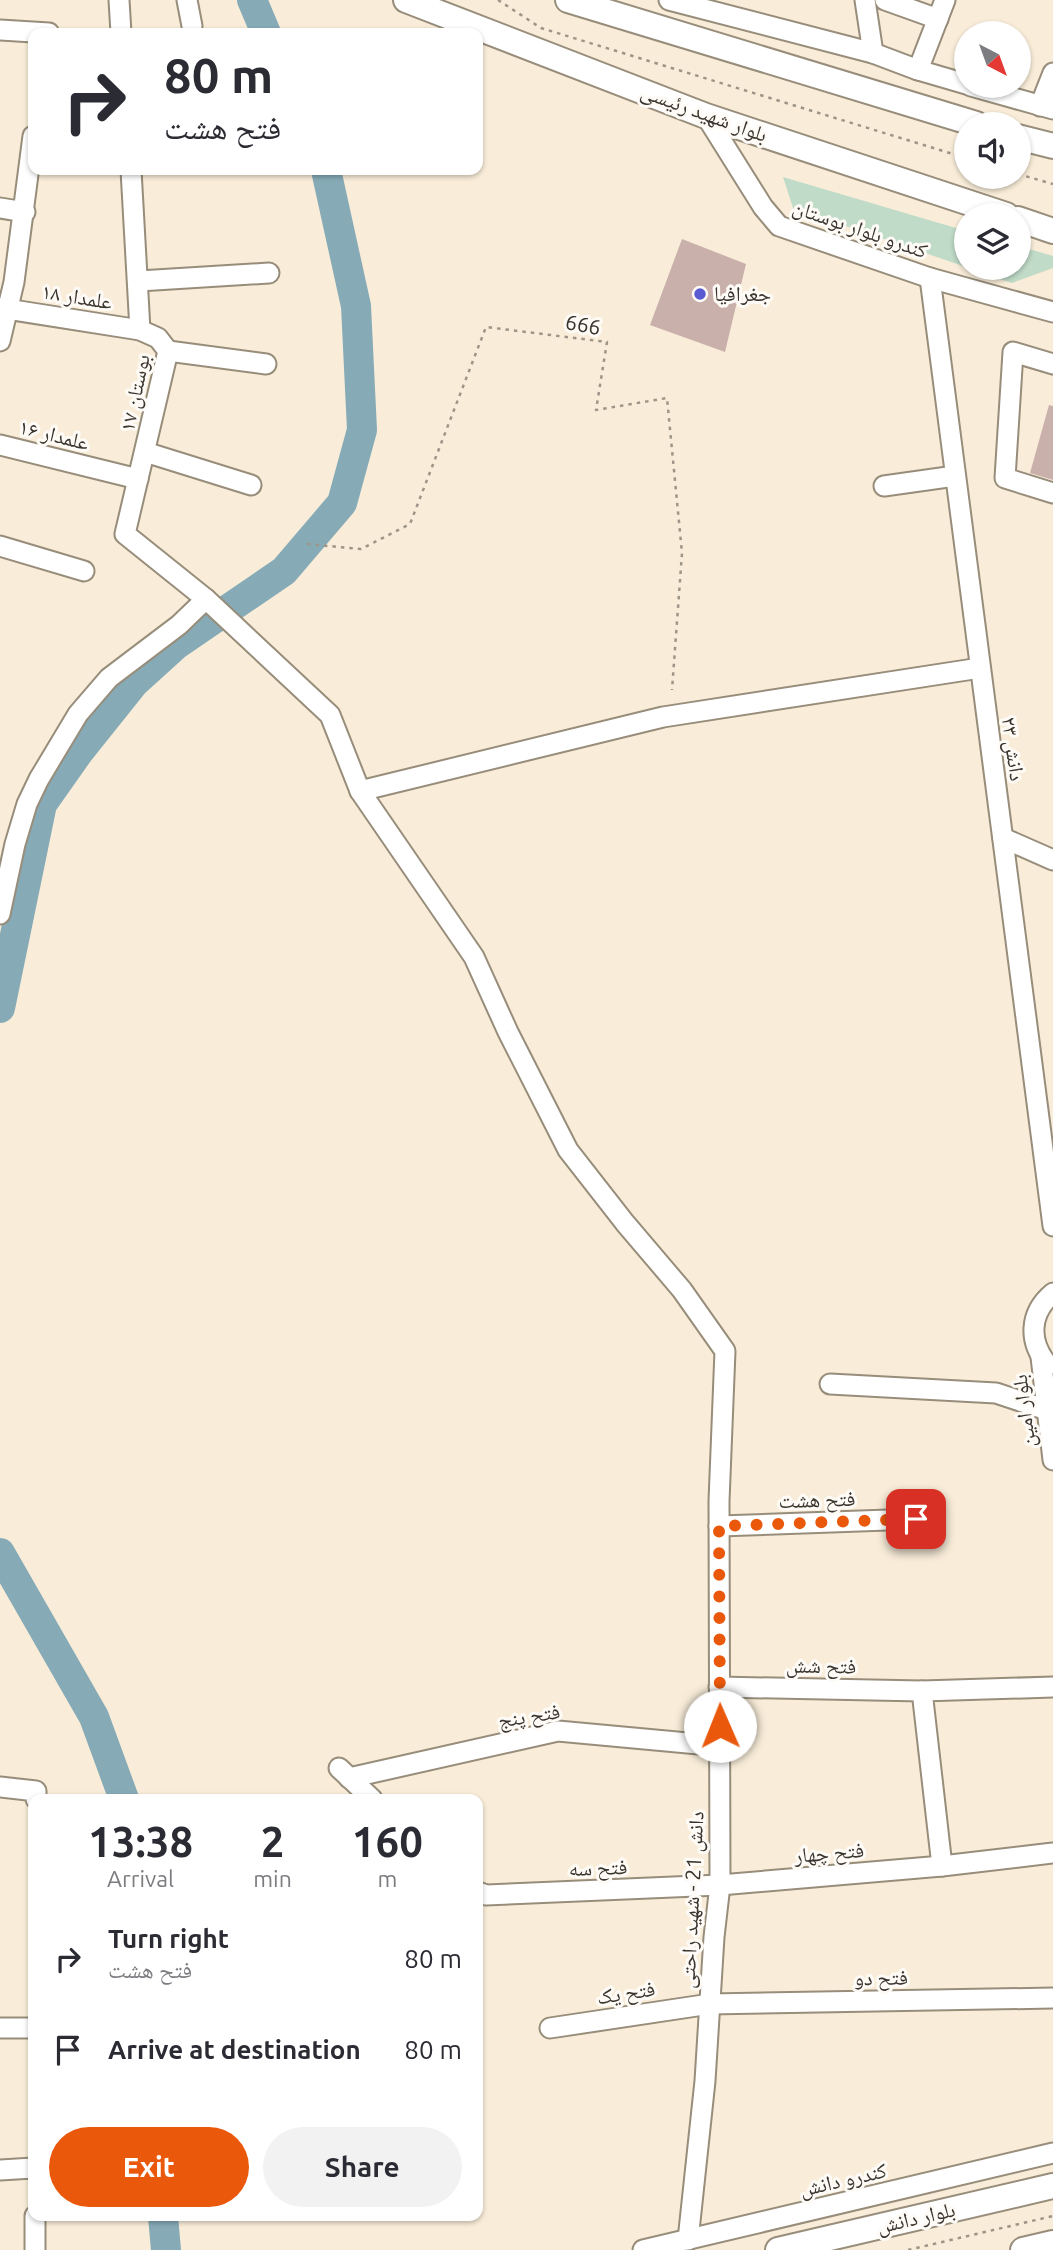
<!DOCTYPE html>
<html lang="en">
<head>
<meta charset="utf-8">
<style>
	:root { --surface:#fff; --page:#f2f2f3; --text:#2b2b33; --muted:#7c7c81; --accent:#ea580c }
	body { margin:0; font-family:Ubuntu,"Noto Naskh Arabic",sans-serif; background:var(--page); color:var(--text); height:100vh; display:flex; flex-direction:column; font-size:26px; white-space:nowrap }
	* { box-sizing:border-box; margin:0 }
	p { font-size:23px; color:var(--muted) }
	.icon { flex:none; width:38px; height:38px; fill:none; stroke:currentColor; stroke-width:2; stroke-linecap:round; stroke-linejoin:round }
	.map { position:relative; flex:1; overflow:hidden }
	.drawer { position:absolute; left:28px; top:1794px; width:455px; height:427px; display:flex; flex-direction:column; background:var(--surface); border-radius:14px; box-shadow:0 2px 5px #0004 }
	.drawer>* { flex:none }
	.banner { position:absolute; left:28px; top:28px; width:455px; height:147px; border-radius:14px; box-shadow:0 2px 5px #0004; background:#fff; color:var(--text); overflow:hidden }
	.needle { width:46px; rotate:139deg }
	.buttons { position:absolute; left:954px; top:21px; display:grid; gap:14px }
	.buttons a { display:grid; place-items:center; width:77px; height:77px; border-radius:50%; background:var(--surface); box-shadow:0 2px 5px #0004; font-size:35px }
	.pin { position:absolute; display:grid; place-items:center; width:60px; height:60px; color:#fff; margin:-30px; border-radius:14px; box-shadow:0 4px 10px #0006 }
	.me { position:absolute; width:77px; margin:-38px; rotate:359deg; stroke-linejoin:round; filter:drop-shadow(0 0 5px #0008) }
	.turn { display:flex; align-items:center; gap:24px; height:147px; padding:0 21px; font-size:32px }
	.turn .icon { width:91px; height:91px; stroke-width:2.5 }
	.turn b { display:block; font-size:49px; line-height:60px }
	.eta { display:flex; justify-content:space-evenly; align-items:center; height:119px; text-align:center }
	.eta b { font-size:42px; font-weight:700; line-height:49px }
	.primary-button { display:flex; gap:14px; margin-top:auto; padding:14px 21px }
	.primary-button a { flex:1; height:80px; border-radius:42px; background:var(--accent); color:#fff; font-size:28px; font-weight:700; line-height:80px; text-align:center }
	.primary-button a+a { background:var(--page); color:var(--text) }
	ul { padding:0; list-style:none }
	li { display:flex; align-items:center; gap:21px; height:91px; padding:0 21px }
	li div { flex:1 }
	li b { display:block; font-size:26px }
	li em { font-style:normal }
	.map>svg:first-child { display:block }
</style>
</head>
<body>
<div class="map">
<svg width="1053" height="2250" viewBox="0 0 1053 2250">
	<rect width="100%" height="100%" fill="#f9edd9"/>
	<!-- green -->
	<g fill="#c0dbc8">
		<path d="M 783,177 L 966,231 L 966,267 L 793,208 Z"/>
		<path d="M 1019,246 L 1053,256 L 1053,268 L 1012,283 L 967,268 L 1018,268 Z"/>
	</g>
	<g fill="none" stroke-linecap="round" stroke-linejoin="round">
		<!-- river -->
		<g stroke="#86abb7" stroke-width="30">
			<path d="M 252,0 L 266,33"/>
			<path d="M 0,1008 L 42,804 L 78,753 L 134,683 L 177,644 L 284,571 L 342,503 L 362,430 L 356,306 L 326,170"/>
			<path d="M 0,1553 L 94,1717 L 124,1799"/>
			<path d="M 163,2216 L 166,2250"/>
		</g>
	</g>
	<!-- building -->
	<g fill="#c9b0ab">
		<path d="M 682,239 L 746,264 L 725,352 L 650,325 Z"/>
		<path d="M 1049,405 L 1053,406 L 1053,480 L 1030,473 Z"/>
	</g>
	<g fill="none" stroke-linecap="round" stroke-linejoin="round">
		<!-- minor casing -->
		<g stroke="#978d7a" stroke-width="23">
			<g id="minor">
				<path d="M 119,0 L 121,33"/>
				<path d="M 187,0 L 192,26"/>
				<path d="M 669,0 L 873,53 L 918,70 L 966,84"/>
				<path d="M 865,0 L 873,53"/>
				<path d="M 885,0 L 938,19"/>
				<path d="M 0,30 L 49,33"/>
				<path d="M 918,70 L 945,0"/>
				<path d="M 971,86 L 1053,109"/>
				<path d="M 1040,106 L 1053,73"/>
				<path d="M 706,116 L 763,207 L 779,226 L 930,278 L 1053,312"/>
				<path d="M 131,170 L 140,330 L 158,338 L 168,351 L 125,534 L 206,599 L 330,715 L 360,791 L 474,957 L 508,1032 L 568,1150 L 625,1223 L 682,1290 L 725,1351 L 719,1501 L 720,1885 L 714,1937 L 705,2081 L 688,2240"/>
				<path d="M 0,208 L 25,212"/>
				<path d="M 930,278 L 1053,1226"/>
				<path d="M 139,281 L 269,273"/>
				<path d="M 0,308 L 140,330"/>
				<path d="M 0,341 L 14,282 L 33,136"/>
				<path d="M 168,351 L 266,364"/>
				<path d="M 1053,364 L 1013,352 L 1005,478 L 1053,493"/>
				<path d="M 0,445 L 138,479"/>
				<path d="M 145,452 L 251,485"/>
				<path d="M 884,486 L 955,476"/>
				<path d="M 0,546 L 84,571"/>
				<path d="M 360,791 L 663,717 L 980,668"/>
				<path d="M 1003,838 L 1053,860"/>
				<path d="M 0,914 L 15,844 L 27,804 L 39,779 L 78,714 L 109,678 L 179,625 L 206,599"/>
				<path d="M 1041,1357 L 1053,1460"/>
				<path d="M 1048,1365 C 1028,1342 1029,1313 1053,1293"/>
				<path d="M 830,1384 L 996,1393 L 1047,1410 L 1053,1407"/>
				<path d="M 719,1526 L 916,1519"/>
				<path d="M 719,1687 L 922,1691"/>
				<path d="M 339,1768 L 372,1799"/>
				<path d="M 349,1778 L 558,1731 L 720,1746"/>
				<path d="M 0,1787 L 36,1791 L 36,1799"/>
				<path d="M 942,1866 L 922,1691 L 1053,1687"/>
				<path d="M 478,1892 L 486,1895 L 720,1885 L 942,1866 L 1053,1853"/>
				<path d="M 0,2028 L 33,2028"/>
				<path d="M 550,2028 L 710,2004 L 1053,1998"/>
				<path d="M 0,2170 L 33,2168"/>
				<path d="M 35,2216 L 35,2250"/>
				<path d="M 643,2250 L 1053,2153"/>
			</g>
		</g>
		<!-- major casing -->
		<g stroke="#978d7a" stroke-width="28">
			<g id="major">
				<path d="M 406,0 L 706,116 L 1006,215"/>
				<path d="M 568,0 L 976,124"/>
				<path d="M 1018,137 L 1053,146"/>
				<path d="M 1018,219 L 1053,231"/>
				<path d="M 778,2250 L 1053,2186"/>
				<path d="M 1023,2250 L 1053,2243"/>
			</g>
		</g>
		<!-- path -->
		<g stroke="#9d9587" stroke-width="2.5" stroke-dasharray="3.5 5" stroke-linecap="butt">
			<path d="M 498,0 L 541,28 L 966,158"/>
			<path d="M 1018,174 L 1053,184"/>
			<path d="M 307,544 L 361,549 L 410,524 L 486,327 L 607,342 L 596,410 L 667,398 L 682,553 L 672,690"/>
			<path d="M 908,2250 L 1053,2216"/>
		</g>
		<!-- minor -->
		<use href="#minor" stroke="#fff" stroke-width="19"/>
		<!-- major -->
		<use href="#major" stroke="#fff" stroke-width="24"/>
	</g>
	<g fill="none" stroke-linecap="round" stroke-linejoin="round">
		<!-- route -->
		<path stroke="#ea580c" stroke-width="12" stroke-dasharray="0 21.6" d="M 720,1726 L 719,1526 L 916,1519"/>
	</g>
	<!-- markers -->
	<circle fill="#5a5ad1" stroke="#fefbf7" stroke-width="2.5" cx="700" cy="294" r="7"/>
	<g text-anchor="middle" stroke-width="6" stroke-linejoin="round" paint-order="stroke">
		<!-- street labels -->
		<g font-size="21" fill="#3a362e" stroke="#fefbf7">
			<text transform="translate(704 113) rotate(20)" y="7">بلوار شهید رئیسی</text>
			<text transform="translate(860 229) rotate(19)" y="7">کندرو بلوار بوستان</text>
			<text transform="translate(77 297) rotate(9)" y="7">علمدار ۱۸</text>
			<text transform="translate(583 325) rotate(10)" y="7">666</text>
			<text transform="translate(135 393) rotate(-78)" y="7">بوستان ۱۷</text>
			<text transform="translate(54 435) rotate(14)" y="7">علمدار ۱۶</text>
			<text transform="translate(1013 749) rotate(82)" y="7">دانش ۲۳</text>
			<text transform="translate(1024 1411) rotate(-97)" y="7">بلوار امین</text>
			<text transform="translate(817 1500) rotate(-2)" y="7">فتح هشت</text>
			<text transform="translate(821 1666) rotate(1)" y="7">فتح شش</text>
			<text transform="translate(529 1716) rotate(-9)" y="7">فتح پنج</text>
			<text transform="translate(829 1853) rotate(-5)" y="7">فتح چهار</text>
			<text transform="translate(598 1868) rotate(-2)" y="7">فتح سه</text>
			<text transform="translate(692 1900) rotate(-87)" y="7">دانش 21 - شهید راحتی</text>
			<text transform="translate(881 1978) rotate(-1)" y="7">فتح دو</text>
			<text transform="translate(626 1993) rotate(-9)" y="7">فتح یک</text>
			<text transform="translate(843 2180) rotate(-13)" y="7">کندرو دانش</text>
			<text transform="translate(916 2218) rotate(-13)" y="7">بلوار دانش</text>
		</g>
		<!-- poi labels -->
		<g font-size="21" fill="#3a362e" stroke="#fefbf7" text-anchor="start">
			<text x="714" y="301">جغرافیا</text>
		</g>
	</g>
</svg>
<div class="buttons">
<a><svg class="needle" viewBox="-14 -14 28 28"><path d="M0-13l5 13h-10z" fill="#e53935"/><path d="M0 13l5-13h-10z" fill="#7c7c81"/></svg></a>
<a><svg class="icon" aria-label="sound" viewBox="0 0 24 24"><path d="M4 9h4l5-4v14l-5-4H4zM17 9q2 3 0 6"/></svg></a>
<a><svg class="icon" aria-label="layers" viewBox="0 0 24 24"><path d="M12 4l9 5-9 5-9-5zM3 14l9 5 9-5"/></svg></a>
</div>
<div class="pin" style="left:916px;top:1519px;background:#d93025"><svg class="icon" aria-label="arrive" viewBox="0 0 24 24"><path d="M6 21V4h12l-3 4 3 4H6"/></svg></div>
<svg class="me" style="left:720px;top:1726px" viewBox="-20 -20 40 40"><circle r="19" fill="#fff"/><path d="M0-13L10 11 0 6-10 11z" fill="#ea580c"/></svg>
<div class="banner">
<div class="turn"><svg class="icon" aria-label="right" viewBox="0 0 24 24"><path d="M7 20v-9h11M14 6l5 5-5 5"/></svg><div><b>80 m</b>فتح هشت</div></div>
</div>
<section class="drawer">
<div class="eta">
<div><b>13:38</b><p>Arrival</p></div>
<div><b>2</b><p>min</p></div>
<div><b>160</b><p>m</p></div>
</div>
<ul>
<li><svg class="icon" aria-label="right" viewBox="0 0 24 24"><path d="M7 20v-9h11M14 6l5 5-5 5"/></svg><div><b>Turn right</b><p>فتح هشت</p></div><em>80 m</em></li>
<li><svg class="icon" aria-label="arrive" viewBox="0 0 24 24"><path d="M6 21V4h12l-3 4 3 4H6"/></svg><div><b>Arrive at destination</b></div><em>80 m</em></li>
</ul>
<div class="primary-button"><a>Exit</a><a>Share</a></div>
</section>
</div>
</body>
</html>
